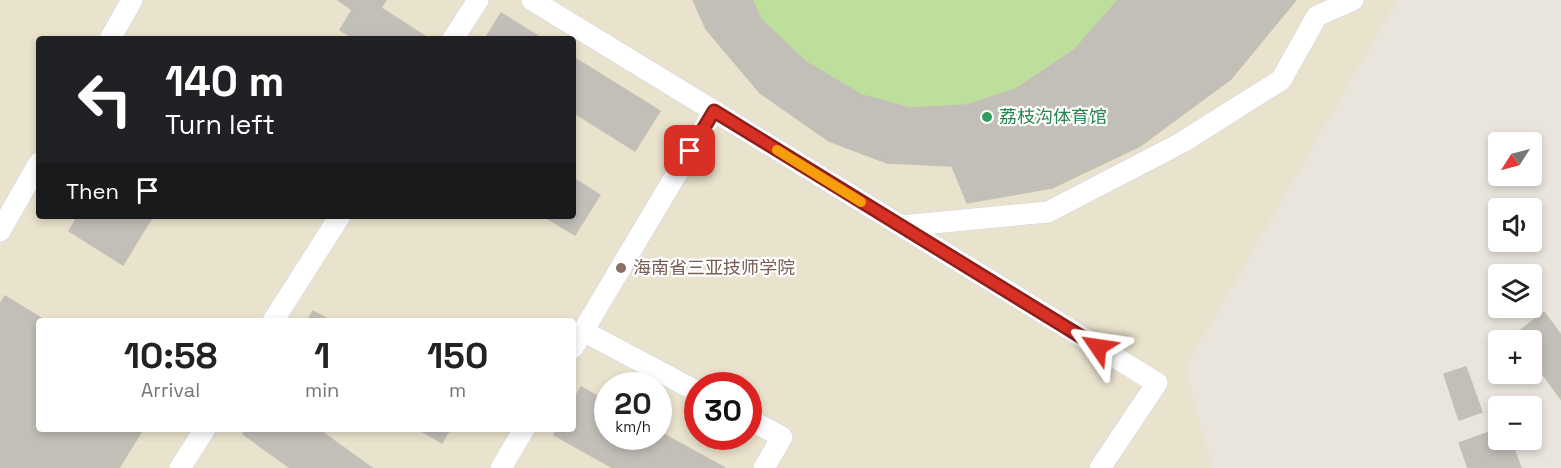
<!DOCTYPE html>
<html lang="en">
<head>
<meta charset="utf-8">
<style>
	:root { --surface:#fff; --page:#f6f6f6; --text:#222; --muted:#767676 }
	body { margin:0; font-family:"Space Grotesk","Noto Sans SC",sans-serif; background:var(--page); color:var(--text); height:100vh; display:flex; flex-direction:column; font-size:22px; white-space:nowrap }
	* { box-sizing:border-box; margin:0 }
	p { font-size:20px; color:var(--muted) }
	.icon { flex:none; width:33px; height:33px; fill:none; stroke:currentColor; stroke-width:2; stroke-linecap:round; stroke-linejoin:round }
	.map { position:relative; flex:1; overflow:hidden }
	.details { position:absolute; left:36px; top:318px; width:540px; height:114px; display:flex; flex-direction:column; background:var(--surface); border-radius:6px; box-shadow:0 3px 9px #0003 }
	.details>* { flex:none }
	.guide { position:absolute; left:36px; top:36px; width:540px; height:183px; border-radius:6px; box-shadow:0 3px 9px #0003; background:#202124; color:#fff; overflow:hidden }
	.needle { width:39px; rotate:234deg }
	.controls { position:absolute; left:1488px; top:132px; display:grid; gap:12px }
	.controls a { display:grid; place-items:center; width:54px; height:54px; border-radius:6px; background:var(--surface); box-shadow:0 3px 9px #0003; font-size:30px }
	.speed { position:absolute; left:594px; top:372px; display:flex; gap:12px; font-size:30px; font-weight:700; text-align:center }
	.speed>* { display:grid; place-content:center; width:78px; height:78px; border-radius:50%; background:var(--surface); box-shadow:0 3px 9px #0003; line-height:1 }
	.speed small { font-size:15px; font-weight:400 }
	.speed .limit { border:9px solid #d22; background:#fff; color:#111 }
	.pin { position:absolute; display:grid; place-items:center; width:51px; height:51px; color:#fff; margin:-26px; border-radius:12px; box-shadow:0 3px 9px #0006 }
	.me { position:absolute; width:66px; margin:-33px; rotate:302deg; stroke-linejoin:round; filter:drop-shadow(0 0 4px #0008) }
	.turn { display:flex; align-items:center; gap:21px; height:126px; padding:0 30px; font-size:27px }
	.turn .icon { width:78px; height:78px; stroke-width:2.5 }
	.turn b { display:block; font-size:42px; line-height:51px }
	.then { display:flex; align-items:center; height:57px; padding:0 30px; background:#0003; gap:12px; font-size:22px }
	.eta { display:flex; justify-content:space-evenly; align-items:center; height:102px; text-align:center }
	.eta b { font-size:36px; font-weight:700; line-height:42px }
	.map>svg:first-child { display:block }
</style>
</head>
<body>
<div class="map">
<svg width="1561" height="468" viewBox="0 0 1561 468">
	<rect width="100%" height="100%" fill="#e9e4dc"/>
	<!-- education -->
	<path fill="#e9e2cd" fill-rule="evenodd" d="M 0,0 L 1397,0 L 1185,368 L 1212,468 L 0,468 ZM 39,39 L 573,39 L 573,216 L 39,216 ZM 39,321 L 573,321 L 573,429 L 39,429 ZM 608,386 L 658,386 L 658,436 L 608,436 ZM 698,386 L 748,386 L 748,436 L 698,436 Z"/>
	<!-- pitch -->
	<path fill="#bedf9c" d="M 693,0 L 1296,0 L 1231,79 L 1140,146 L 1052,188 L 967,203 L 952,166 L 887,163 L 829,141 L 760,93 L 706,29 Z"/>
	<!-- building -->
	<g fill="#c2beb8" stroke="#c4c0b6" stroke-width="1.5">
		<path d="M 338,0 L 386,0 L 381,8 L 428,38 L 355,39 L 340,30 L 352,10 Z"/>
		<path d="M 693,0 L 752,0 L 761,19 L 806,62 L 862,95 L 910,108 L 966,105 L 1016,89 L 1075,49 L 1118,0 L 1296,0 L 1231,79 L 1140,146 L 1052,188 L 967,203 L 952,166 L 887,163 L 829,141 L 760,93 L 706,29 Z"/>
		<path d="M 501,13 L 543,39 L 485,39 Z"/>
		<path d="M 573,57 L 660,111 L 635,151 L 573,112 Z"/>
		<path d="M 573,178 L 600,195 L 575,235 L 543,216 L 573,216 Z"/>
		<path d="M 78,216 L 153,216 L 123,265 L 69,231 Z"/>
		<path d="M 5,296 L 46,321 L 39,321 L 39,429 L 143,429 L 119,468 L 0,468 L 0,304 Z"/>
		<path d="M 313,311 L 331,321 L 307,321 Z"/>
		<path d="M 1544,312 L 1561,335 L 1561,399 L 1532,360 L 1532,340 L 1516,340 L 1513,336 Z"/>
		<path d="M 1466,367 L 1482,412 L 1459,420 L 1444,374 Z"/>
		<path d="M 581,387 L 608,402 L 608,436 L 658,436 L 658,431 L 725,468 L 613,468 L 554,435 L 557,429 L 573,429 L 573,401 Z"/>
		<path d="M 246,429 L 318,429 L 372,468 L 290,468 L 243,434 Z"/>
		<path d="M 418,429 L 450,429 L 442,443 Z"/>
		<path d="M 1498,429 L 1498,440 L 1511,440 L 1521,468 L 1468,468 L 1459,443 Z"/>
	</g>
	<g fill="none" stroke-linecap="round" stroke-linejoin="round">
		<!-- street casing -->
		<g stroke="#d2d3e0" stroke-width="22">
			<g id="street">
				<path d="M 532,0 L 714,111 L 573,348"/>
				<path d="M 110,39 L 132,0"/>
				<path d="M 453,39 L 478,0"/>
				<path d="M 714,111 L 1157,383 L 1100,468"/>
				<path d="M 901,226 L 1048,212 L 1181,143 L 1281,80 L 1317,16 L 1353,0"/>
				<path d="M 0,231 L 39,163"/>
				<path d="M 273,321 L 340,216"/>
				<path d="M 583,331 L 698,392"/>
				<path d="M 748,419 L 782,437 L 764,468"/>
				<path d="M 180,468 L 205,429"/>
				<path d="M 501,468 L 524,429"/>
			</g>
		</g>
		<!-- street -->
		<use href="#street" stroke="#fff" stroke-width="21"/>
	</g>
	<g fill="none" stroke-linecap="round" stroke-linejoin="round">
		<!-- route casing -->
		<g stroke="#8d1f18" stroke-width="15">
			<path id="route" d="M 690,151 L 714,111 L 1098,347"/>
		</g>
		<!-- route -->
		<use href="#route" stroke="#d93025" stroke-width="10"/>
		<!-- slow -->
		<path stroke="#f59e0b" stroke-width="10" d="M 777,150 L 861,202"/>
	</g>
	<!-- markers -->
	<circle fill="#2e9e5b" stroke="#fff" stroke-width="2" cx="987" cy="117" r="6"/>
	<circle fill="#8d6e63" stroke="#fff" stroke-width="2" cx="621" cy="268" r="6"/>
	<g text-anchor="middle" stroke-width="4.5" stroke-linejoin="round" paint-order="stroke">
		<!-- leisure labels -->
		<g font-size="18" fill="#27864d" stroke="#fff" text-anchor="start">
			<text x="999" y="123">荔枝沟体育馆</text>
		</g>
		<!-- education labels -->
		<g font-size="18" fill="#785e54" stroke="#fff" text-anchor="start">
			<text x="633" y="274">海南省三亚技师学院</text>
		</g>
	</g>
</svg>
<div class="controls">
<a><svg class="needle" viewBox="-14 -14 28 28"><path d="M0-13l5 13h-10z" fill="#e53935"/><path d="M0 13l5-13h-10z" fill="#767676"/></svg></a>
<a><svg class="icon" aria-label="sound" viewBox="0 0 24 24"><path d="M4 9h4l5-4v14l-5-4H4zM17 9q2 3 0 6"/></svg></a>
<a><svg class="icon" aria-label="layers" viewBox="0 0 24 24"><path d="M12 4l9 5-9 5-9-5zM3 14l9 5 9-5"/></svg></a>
<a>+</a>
<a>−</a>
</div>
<div class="speed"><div>20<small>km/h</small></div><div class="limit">30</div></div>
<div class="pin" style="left:690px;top:151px;background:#d93025"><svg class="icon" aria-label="arrive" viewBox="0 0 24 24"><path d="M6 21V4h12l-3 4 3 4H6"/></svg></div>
<svg class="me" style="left:1098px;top:347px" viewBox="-20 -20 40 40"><path d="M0-17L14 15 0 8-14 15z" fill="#d93025" stroke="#fff" stroke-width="4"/></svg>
<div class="guide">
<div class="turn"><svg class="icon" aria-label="left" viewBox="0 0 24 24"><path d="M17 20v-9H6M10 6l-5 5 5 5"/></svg><div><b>140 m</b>Turn left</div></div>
<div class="then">Then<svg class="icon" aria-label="arrive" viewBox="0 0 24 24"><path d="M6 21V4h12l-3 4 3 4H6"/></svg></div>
</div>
<section class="details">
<div class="eta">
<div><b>10:58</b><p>Arrival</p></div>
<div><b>1</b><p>min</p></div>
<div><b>150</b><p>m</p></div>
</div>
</section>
</div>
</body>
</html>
